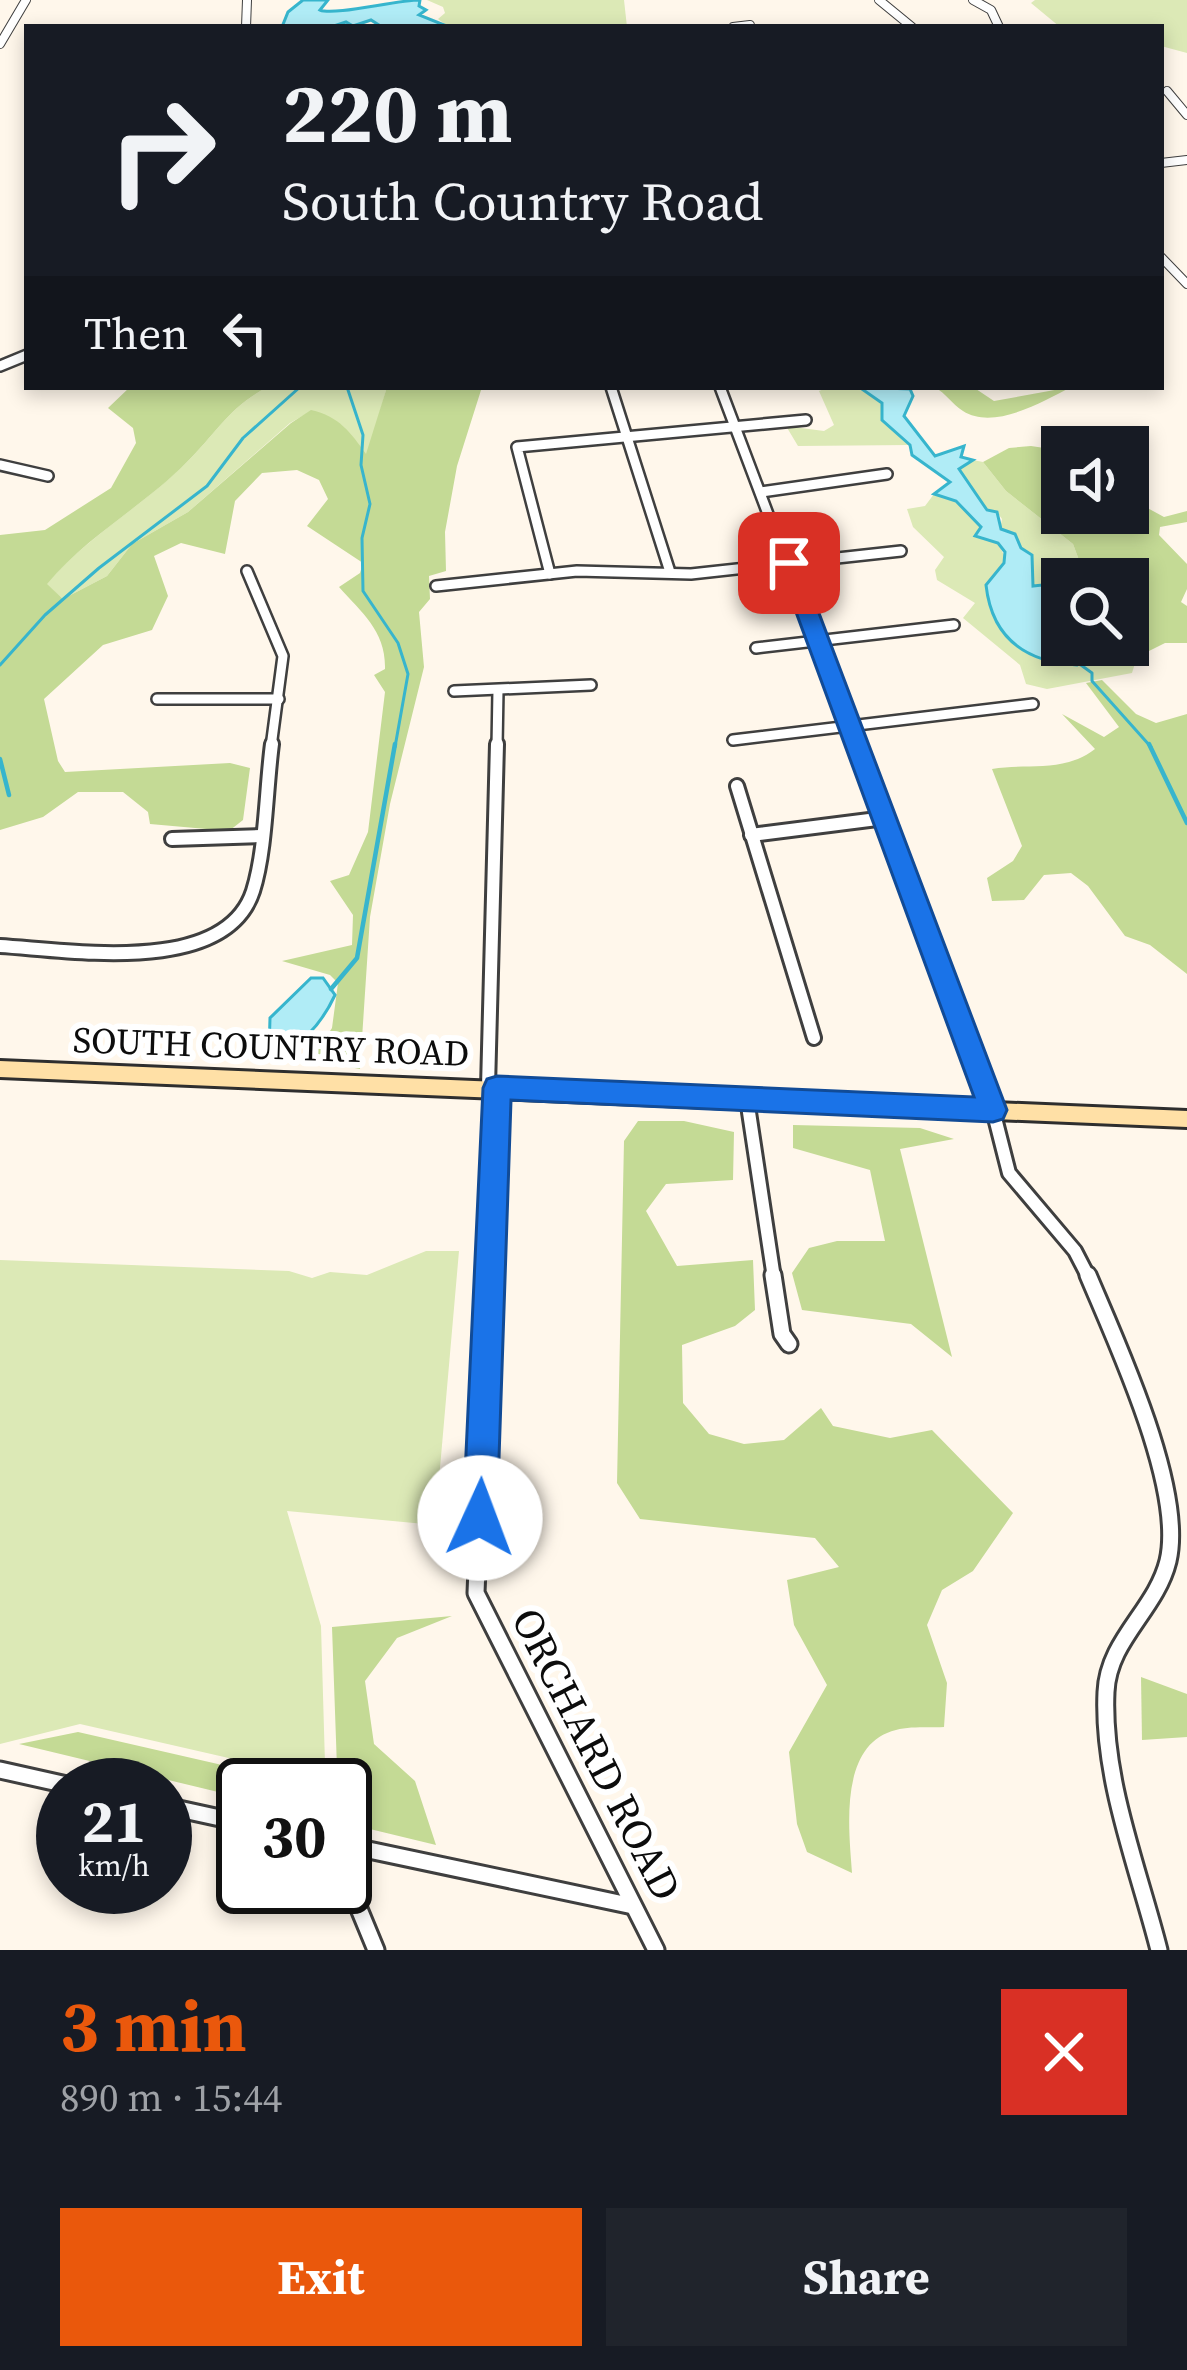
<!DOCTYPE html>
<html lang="en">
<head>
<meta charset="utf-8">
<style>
	:root { --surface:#171b24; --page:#20242c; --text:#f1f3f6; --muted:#9ea1a6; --accent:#ea580c }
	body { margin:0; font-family:"Source Serif 4",serif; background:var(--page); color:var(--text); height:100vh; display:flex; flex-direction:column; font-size:45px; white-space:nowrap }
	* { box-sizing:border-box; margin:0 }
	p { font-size:39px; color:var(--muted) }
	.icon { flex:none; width:66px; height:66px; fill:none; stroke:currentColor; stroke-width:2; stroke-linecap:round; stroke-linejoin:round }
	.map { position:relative; height:1950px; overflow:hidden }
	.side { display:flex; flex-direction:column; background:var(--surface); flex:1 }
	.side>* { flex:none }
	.top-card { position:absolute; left:24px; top:24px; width:1140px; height:366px; border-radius:0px; box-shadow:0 6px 18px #0003; background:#171b24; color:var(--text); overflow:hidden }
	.fabs { position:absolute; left:1041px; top:426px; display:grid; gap:24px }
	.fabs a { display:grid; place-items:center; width:108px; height:108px; border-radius:0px; background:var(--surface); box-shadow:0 6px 18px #0003; font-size:60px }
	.speed { position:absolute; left:36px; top:1758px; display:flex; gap:24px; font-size:60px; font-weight:700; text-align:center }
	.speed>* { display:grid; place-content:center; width:156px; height:156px; border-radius:50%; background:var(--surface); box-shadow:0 6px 18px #0003; line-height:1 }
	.speed small { font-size:30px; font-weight:400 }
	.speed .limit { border:6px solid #111; border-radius:18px; background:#fff; color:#111 }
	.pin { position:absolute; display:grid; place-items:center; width:102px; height:102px; color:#fff; margin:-51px; border-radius:24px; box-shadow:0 6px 18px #0006 }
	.me { position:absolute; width:132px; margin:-66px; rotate:2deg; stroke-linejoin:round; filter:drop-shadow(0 0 9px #0008) }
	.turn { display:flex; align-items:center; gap:42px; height:252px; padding:0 60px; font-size:54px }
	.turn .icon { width:156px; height:156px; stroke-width:2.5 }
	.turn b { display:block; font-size:84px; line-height:102px }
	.then { display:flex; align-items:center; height:114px; padding:0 60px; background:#0003; gap:24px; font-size:45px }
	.round { display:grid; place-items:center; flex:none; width:126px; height:126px; border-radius:0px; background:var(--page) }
	.head { display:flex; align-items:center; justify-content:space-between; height:204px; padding:0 60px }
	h1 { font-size:72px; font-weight:700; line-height:90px; color:var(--accent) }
	.cta { display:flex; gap:24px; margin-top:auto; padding:24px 60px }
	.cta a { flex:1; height:138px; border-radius:0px; background:var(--accent); color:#fff; font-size:48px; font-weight:700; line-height:138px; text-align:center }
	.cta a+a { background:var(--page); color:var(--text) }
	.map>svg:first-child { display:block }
</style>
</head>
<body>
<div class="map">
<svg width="1187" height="1950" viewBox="0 0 1187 1950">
	<rect width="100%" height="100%" fill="#fff7eb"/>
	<!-- green -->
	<g fill="#dce9b6">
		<path d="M 427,0 L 624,0 L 627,27 L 449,27 L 438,19 L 445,13 L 443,7 Z"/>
		<path d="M 1035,0 L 1187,0 L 1187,53 L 1161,46 L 1161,27 L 1060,27 L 1031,3 Z"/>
		<path d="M 268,387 L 387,387 L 367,456 L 311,411 L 290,423 L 188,512 L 132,544 L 107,576 L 63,599 L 46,584 C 88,536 143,506 187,462 C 216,433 231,405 268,387 Z"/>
		<path d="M 829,387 L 859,387 L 882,403 L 882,420 L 910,445 L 798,446 L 786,426 L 824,431 L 834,425 L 819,391 Z"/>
		<path d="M 973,460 L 983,462 L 1006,491 L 1073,544 L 1086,579 L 1062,579 L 1062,645 L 1090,645 L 1100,657 L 1116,647 L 1137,657 L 1132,673 L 1047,689 L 1026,684 L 1020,665 L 963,618 L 975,603 L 937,580 L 935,570 L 944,557 L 913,527 L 907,509 L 925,506 L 934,494 L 956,501 L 981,528 L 976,535 L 998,543 L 1019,586 L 1047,595 L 1042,585 L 1033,586 L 1020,548 L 1000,529 L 1002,519 L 997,512 L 987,510 L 959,468 Z"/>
		<path d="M 426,1251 L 459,1251 L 435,1525 L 287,1511 L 321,1626 L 325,1764 L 299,1774 L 80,1724 L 0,1744 L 0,1260 L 289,1271 L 312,1278 L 330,1272 L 367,1275 Z"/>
	</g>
	<!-- forest -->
	<g fill="#c4da95">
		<path d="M 130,387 L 268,387 C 231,405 216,433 187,462 C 144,506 88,535 47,584 L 63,599 L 107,576 L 132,544 L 188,512 L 291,423 L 311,410 C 339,416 351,433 366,454 L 387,387 L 482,387 L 457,466 L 445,532 L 446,571 L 429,576 L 430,599 L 419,612 L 424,667 L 390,804 L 370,917 L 360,1069 L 311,1060 L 332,1028 L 338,983 L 330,975 L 282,961 L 352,945 L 353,915 L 330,881 L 349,875 L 368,832 L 385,692 L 374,675 L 385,669 C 386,631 362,613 339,587 L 360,573 L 363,563 L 307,526 L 328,499 L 319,480 L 297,470 L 262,473 L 235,501 L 225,554 L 181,543 L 154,556 L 168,596 L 152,630 L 103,645 L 44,699 L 58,761 L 65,772 L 230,763 L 250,768 L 243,820 L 229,831 L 150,824 L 148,812 L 123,792 L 78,792 L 43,817 L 0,830 L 0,535 L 45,530 L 111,488 L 136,443 L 133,428 L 108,408 Z"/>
		<path d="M 934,387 L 973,387 L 994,401 L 1071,387 C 1044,401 994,431 963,411 C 952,404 946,393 934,387 Z"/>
		<path d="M 1031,446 L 1051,449 L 1062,457 L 1059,471 L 1043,475 L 1045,485 L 1062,496 L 1062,513 L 1128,513 L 1131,499 L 1164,517 L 1187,511 L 1187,522 L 1160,527 L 1159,535 L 1187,564 L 1187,589 L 1181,602 L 1187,606 L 1187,643 L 1165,643 L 1137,657 L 1115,647 L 1104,650 L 1100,658 L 1090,646 L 1128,645 L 1128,579 L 1086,579 L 1073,544 L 1006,491 L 983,462 L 1009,448 Z"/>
		<path d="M 1102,680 L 1136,714 L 1156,723 L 1187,714 L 1187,974 L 1150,945 L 1125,936 L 1088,886 L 1071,873 L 1044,875 L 1024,900 L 992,901 L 987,878 L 1013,861 L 1022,846 L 992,769 C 1028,763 1064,773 1095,749 L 1062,714 L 1104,737 L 1119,727 L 1086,683 Z"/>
		<path d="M 638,1121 L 684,1121 L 734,1132 L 733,1180 L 666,1184 L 646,1211 L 677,1266 L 753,1260 L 755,1310 L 735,1326 L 682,1345 L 683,1403 L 709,1434 L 744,1444 L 784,1440 L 821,1408 L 833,1426 L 890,1438 L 932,1430 L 1013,1513 L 973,1571 L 942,1590 L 927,1625 L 947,1683 L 944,1727 C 929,1728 910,1726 896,1730 C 838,1744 849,1830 852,1873 L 807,1852 L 797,1824 L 789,1752 L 827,1685 L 794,1625 L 787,1580 L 839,1567 L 815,1538 L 640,1519 L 617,1483 L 624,1141 Z"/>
		<path d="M 793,1125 L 920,1128 L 954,1139 L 900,1149 L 952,1357 L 911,1324 L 802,1310 L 792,1273 L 809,1248 L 837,1241 L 885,1241 L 870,1170 L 793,1148 Z"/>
		<path d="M 452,1616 L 397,1638 L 365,1681 L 374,1744 L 415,1781 L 436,1845 L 345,1823 L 345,1785 L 243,1785 L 243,1798 L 19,1744 L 78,1732 L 297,1782 L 337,1768 L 332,1627 Z"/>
		<path d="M 1141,1677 L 1187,1694 L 1187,1737 L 1142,1740 Z"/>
	</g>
	<!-- water -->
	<g fill="#b0ecf6" stroke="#37b5cd" stroke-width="3">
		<path d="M 303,0 L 328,0 L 320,10 C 334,16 396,0 420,0 L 419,6 L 426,10 L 419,15 L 449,27 L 382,27 L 371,20 L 353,26 L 346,22 L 331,27 L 282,27 L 288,12 Z"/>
		<path d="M 859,387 L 910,389 L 913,396 L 904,416 L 935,456 L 964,446 L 961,457 L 973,460 L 959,469 L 987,510 L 997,512 L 1001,529 L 1015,534 L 1021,548 L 1032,555 L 1033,586 L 1042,585 L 1048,595 L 1058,595 L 1061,612 L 1052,626 L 1059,631 L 1062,645 L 1081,659 L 1077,665 C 1026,662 992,639 986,585 L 1004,563 L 1005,552 L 998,543 L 975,536 L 981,527 L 956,501 L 934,494 L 950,482 L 912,455 L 910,445 L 882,420 L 882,403 Z"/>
		<path d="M 311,978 L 323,978 L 335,995 C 323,1021 299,1053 269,1052 L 270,1018 Z"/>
	</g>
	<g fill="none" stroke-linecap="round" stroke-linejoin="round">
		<!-- stream-far1 -->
		<g stroke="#37b5cd" stroke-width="3">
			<path d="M 347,387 L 363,435 L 361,465 L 370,504 L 362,538 L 363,591 L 398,643 L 408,674 L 395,747"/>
			<path d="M 1074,660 L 1092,673 L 1092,681 L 1151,747"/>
			<path d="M 0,665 L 45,615 L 99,568 L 207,486 L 243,438 L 300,387"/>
		</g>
		<!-- stream -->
		<g stroke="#37b5cd" stroke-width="4.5">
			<path d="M 1149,744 L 1187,823"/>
			<path d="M 0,759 L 9,795"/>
			<path d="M 331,989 L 357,958 L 395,744"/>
		</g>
		<!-- minor-far3 casing -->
		<g stroke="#3f3f3f" stroke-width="10">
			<g id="minor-far3">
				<path d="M 879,0 L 912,27"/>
				<path d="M 973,0 L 991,10 L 999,27"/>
				<path d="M 246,27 L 247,0"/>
				<path d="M 733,27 L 750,25"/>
				<path d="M 0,44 L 26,0"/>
				<path d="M 1167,91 L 1187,115"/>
				<path d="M 1161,163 L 1187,160"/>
				<path d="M 1161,257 L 1187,284"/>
			</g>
		</g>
		<!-- minor-far2 casing -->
		<g stroke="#3f3f3f" stroke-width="14">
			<g id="minor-far2">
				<path d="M 0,366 L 27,355"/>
				<path d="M 611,387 L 670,572"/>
				<path d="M 720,387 L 856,747"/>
				<path d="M 0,465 L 48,476"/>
				<path d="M 761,492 L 887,474"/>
				<path d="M 247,571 L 283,656 L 271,747"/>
				<path d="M 550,574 L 517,447 L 806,420"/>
				<path d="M 436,586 L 577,571 L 691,574 L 901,551"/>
				<path d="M 756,648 L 954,625"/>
				<path d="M 454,691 L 591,685"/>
				<path d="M 157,699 L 279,699"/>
				<path d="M 733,740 L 1033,704"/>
				<path d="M 497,747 L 498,690"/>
			</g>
		</g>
		<!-- minor-far1 casing -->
		<g stroke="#3f3f3f" stroke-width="18">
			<g id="minor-far1">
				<path d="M 855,744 L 993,1110 L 1009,1173 L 1075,1251 L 1089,1278"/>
				<path d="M 737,786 L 814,1038"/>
				<path d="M 751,835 L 885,818"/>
				<path d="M 172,839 L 260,836"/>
				<path d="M 0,946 C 69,950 225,977 253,891 C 266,850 266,789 272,744"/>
				<path d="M 488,1087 L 497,744"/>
				<path d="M 747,1099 L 774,1278"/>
				<path d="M 489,1278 L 497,1088"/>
			</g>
		</g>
		<!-- minor casing -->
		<g stroke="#3f3f3f" stroke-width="21">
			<g id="minor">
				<path d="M 489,1275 L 476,1593 L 656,1950"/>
				<path d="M 773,1275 L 782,1334 L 789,1344"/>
				<path d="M 1088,1275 C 1117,1344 1185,1489 1168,1561 C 1156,1610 1108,1640 1106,1692 C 1102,1779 1138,1867 1159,1950"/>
				<path d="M 0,1770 L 67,1785"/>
				<path d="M 165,1806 L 243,1823"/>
				<path d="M 345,1845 L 633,1906"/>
				<path d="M 345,1875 L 376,1950"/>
			</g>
		</g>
		<!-- secondary casing -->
		<g stroke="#2e2e2e" stroke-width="6">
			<path id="secondary" d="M 0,1061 L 1187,1111 L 1187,1127 L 0,1077 Z"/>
		</g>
		<!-- minor-far3 -->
		<use href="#minor-far3" stroke="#fff" stroke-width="8"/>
		<!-- minor-far2 -->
		<use href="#minor-far2" stroke="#fff" stroke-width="9"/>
		<!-- minor-far1 -->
		<use href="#minor-far1" stroke="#fff" stroke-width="12"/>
		<!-- minor -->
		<use href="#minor" stroke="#fff" stroke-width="15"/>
		<!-- secondary -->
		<use href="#secondary" fill="#ffe0a6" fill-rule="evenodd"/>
	</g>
	<!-- route -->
	<path fill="#1a73e8" stroke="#114b97" stroke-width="3" d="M 789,556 L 800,563 L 1007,1110 L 1003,1119 L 993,1122 L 511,1100 L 497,1518 L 492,1529 L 480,1534 L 468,1529 L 463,1518 L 483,1088 L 487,1079 L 497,1076 L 974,1097 L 778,563 Z"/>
	<g text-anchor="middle" stroke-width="12" stroke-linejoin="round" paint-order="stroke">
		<!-- street labels -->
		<g font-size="36" fill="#0c0c0c" stroke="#fff">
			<text transform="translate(271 1046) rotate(2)" y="13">SOUTH COUNTRY ROAD</text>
		</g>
		<!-- near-street labels -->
		<g font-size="42" fill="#0c0c0c" stroke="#fff">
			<text transform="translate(597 1754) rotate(63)" y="15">ORCHARD ROAD</text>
		</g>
	</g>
</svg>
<div class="fabs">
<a><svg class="icon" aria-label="sound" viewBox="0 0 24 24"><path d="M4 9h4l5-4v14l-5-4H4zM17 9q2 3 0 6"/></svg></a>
<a><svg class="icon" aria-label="search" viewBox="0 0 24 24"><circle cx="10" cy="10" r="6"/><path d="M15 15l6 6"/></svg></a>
</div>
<div class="speed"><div>21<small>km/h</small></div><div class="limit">30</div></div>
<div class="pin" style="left:789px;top:563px;background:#d93025"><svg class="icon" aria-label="arrive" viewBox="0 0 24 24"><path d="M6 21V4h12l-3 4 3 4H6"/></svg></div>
<svg class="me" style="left:480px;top:1518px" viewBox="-20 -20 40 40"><circle r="19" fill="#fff"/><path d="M0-13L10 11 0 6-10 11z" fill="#1a73e8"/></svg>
<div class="top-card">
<div class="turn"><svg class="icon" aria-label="right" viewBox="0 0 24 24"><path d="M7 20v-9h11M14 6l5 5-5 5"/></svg><div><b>220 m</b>South Country Road</div></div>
<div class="then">Then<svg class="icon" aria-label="left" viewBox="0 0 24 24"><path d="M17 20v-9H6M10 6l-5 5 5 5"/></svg></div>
</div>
</div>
<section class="side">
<div class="head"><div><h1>3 min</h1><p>890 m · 15:44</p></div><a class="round" style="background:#d93025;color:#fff"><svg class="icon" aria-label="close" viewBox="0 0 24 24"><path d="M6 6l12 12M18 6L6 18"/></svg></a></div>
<div class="cta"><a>Exit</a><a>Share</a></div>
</section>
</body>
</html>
